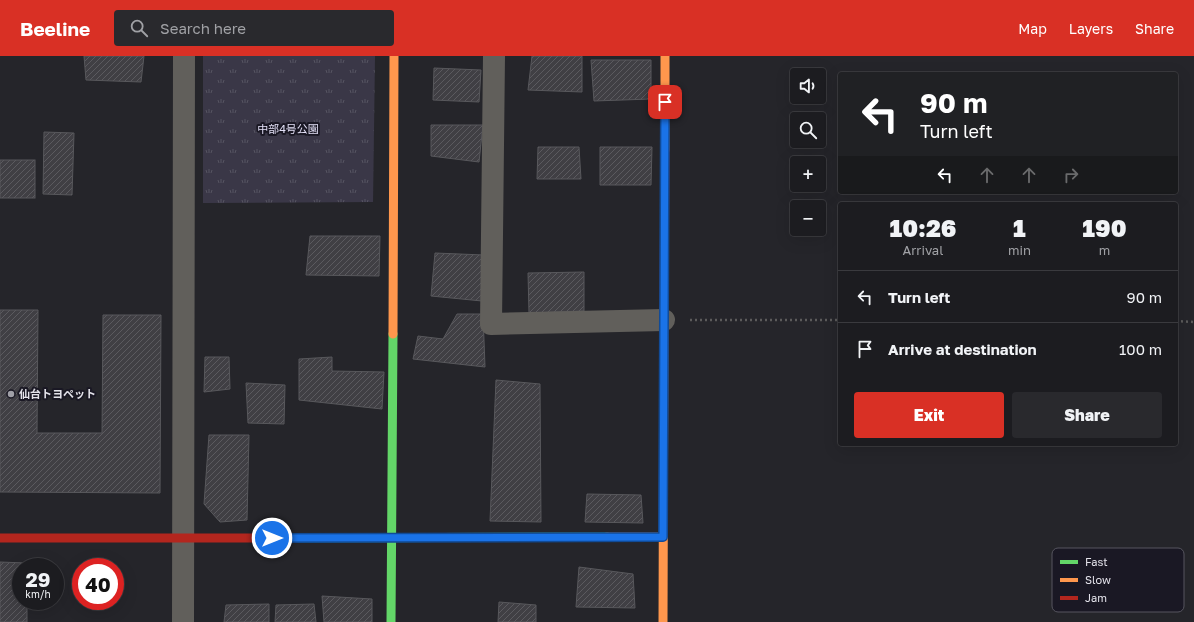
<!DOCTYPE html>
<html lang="en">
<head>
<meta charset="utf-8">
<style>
	:root { --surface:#1c1c20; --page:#29292d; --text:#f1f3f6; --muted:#a0a1a5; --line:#3a3a3e; --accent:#d93025 }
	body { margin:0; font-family:"Golos Text","Noto Sans JP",sans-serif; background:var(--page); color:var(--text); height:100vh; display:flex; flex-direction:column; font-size:15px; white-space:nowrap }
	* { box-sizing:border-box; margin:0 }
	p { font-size:13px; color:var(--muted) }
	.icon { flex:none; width:22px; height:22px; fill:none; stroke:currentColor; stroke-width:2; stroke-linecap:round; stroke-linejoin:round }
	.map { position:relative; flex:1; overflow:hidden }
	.details { position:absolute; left:838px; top:146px; width:340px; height:244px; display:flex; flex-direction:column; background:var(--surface); border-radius:4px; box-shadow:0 4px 16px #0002,0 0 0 1px var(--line) }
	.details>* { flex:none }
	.banner { position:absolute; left:838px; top:16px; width:340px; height:122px; border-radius:4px; box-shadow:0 4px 16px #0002,0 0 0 1px var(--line); background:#202124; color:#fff; overflow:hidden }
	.tools { position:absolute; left:790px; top:12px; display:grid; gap:8px }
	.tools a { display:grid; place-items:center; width:36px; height:36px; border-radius:4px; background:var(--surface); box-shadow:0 4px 16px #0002,0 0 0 1px var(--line); font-size:20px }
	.speed { position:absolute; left:12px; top:502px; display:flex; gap:8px; font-size:20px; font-weight:700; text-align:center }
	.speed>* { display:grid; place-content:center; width:52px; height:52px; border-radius:50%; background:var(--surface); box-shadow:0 4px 16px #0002,0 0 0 1px var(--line); line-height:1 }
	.speed small { font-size:10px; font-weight:400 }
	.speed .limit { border:6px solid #d22; background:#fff; color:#111 }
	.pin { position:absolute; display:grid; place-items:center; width:34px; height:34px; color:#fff; margin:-17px; border-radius:8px; box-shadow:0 2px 6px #0006 }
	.me { position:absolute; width:44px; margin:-22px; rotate:90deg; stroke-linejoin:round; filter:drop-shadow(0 0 3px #0008) }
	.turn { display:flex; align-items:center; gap:14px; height:84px; padding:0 16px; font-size:18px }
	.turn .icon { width:52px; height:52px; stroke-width:2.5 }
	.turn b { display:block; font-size:28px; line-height:34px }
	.lanes { display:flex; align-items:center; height:38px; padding:0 16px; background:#0003; justify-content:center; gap:20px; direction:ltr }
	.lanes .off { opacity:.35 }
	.eta { display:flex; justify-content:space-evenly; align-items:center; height:68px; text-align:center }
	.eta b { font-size:24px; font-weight:800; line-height:28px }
	.cta { display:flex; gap:8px; margin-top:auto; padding:8px 16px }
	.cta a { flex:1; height:46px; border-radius:4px; background:var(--accent); color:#fff; font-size:16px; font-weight:800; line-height:46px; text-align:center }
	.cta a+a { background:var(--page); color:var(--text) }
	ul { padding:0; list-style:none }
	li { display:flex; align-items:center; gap:12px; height:52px; padding:0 16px; border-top:1px solid var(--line) }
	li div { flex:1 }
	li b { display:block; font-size:15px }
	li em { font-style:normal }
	header { display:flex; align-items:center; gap:24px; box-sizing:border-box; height:56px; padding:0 20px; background:var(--accent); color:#fff }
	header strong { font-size:19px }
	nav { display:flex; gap:22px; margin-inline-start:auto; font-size:14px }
	.search { width:280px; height:36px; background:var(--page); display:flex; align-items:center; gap:10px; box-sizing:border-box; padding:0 14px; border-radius:4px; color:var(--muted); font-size:15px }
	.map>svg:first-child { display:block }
</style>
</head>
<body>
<header>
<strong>Beeline</strong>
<div class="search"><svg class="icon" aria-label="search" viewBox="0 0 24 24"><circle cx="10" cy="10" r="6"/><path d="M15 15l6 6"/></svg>Search here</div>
<nav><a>Map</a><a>Layers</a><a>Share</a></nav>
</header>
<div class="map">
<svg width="1194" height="566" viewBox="0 0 1194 566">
	<defs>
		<pattern id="park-tufts" width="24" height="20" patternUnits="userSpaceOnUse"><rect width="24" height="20" fill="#3a3747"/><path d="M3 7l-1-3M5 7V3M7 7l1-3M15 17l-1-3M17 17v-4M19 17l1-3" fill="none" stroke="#565462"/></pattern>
		<pattern id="building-hatch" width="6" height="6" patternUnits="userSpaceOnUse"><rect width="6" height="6" fill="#403f44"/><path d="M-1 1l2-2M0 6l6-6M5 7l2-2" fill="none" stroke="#5b5a5f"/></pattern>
	</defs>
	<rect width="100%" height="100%" fill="#25252a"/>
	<!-- park -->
	<path fill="url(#park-tufts)" d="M 203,0 L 375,0 L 373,146 L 203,147 Z"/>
	<!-- building -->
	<g fill="url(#building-hatch)" stroke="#58585c">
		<path d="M 84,0 L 144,0 L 141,26 L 86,24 Z"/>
		<path d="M 532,0 L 582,0 L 582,36 L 528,34 Z"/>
		<path d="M 591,4 L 651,4 L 651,43 L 594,45 Z"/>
		<path d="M 434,12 L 481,14 L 479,46 L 433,44 Z"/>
		<path d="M 431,69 L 483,69 L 479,106 L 431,100 Z"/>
		<path d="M 44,76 L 74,77 L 72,139 L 43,138 Z"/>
		<path d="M 538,91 L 579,91 L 581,123 L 537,123 Z"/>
		<path d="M 600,91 L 652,91 L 651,129 L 600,129 Z"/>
		<rect x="0" y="104" width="35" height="38"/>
		<path d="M 310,180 L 380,180 L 379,220 L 306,219 Z"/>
		<path d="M 435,197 L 484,199 L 482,245 L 431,240 Z"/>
		<path d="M 584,216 L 584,255 L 529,257 L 528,217 Z"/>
		<path d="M 0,254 L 38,254 L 37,377 L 102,377 L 103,259 L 161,259 L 160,437 L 0,436 Z"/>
		<path d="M 457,258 L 483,258 L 485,311 L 413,303 L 418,280 L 443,283 Z"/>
		<path d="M 205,301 L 229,301 L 230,333 L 204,336 Z"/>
		<path d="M 332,301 L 332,315 L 384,316 L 382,353 L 299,344 L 299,303 Z"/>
		<path d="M 496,324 L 540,328 L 541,466 L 490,465 Z"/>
		<path d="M 246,327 L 285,329 L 284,368 L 248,367 Z"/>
		<path d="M 209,379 L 249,379 L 247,464 L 220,466 L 204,448 Z"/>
		<path d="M 587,438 L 641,439 L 643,467 L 585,466 Z"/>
		<path d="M 0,506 L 52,508 L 52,511 L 21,511 L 21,545 L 27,545 L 27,566 L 0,566 Z"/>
		<path d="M 579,511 L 633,518 L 635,552 L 576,551 Z"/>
		<path d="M 322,540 L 372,543 L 372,566 L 324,566 Z"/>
		<path d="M 499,546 L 536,549 L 536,566 L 498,566 Z"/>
		<path d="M 269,548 L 269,566 L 224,566 L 226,549 Z"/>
		<path d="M 314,548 L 316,566 L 275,566 L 276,549 Z"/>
	</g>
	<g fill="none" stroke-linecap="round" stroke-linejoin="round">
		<!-- path -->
		<g stroke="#5c5b5b" stroke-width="2.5" stroke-dasharray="2 3" stroke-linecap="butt">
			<path d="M 690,264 L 840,264"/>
			<path d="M 1176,265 L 1194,266"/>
		</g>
		<!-- street -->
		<g stroke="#615f5b" stroke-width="22">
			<path d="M 494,0 L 491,268 L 664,264"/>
			<path d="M 183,566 L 184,0"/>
		</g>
		<!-- fast -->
		<g stroke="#63d668" stroke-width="9">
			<path d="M 297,482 L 607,481"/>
			<path d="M 391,566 L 393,278"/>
		</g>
		<!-- slow -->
		<g stroke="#ff974d" stroke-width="9">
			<path d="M 665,94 L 665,0"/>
			<path d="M 393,278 L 394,0"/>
			<path d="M 607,481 L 663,481"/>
			<path d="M 663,566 L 664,252"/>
		</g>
		<!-- jam -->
		<g stroke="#b3261e" stroke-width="9">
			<path d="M 664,252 L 665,94"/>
			<path d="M 0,482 L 297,482"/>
		</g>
	</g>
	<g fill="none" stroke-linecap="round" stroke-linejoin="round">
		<!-- route casing -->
		<g stroke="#114b97" stroke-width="10">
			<path id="route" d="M 272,482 L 663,481 L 665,46"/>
		</g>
		<!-- route -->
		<use href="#route" stroke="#1a73e8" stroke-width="7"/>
	</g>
	<!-- markers -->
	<circle fill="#a0a0a7" stroke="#1a1824" stroke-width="1.5" cx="11" cy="338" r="4"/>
	<g text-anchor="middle" stroke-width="4" stroke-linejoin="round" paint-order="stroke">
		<!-- park labels -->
		<g font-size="11" fill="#e3e0f7" stroke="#1a1824">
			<text x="288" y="77">中部4号公園</text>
		</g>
		<!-- poi labels -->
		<g font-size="11" font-weight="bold" fill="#e3e2ea" stroke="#1a1824" text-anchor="start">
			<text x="19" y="342">仙台トヨペット</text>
		</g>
	</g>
	<!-- legend -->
	<rect x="1052" y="492" width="132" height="64" rx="6" fill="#1a1824" stroke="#56555f" stroke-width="1"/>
	<rect x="1060" y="504" width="18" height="4" fill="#63d668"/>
	<rect x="1060" y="522" width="18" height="4" fill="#ff974d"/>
	<rect x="1060" y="540" width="18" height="4" fill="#b3261e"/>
	<g font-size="11" fill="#e3e2ea">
		<text x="1085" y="510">Fast</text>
		<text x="1085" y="528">Slow</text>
		<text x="1085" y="546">Jam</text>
	</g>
</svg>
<div class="tools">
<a><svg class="icon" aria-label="sound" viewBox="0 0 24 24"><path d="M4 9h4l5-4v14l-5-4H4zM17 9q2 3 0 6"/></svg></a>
<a><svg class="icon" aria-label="search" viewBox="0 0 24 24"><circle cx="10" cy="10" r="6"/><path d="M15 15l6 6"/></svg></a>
<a>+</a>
<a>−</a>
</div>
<div class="speed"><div>29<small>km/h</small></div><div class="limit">40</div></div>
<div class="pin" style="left:665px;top:46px;background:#d93025"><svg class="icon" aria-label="arrive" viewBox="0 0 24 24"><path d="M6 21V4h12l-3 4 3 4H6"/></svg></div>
<svg class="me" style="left:272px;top:482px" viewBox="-20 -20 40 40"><circle r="17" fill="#1a73e8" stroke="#fff" stroke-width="3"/><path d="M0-11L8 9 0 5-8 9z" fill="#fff"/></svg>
<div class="banner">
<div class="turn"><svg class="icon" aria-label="left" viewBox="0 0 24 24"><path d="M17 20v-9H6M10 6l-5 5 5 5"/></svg><div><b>90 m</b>Turn left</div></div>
<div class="lanes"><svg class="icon" aria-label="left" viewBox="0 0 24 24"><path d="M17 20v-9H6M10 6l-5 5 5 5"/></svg><svg class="icon off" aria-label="ahead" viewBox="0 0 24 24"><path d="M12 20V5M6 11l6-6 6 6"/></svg><svg class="icon off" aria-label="ahead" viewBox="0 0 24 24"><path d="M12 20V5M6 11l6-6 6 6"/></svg><svg class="icon off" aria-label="right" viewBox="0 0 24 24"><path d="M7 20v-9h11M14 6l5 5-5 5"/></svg></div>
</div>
<section class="details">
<div class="eta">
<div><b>10:26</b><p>Arrival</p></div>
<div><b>1</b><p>min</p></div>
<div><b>190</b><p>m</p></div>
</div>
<ul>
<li><svg class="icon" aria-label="left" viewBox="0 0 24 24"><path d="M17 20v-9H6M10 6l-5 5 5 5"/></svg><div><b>Turn left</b></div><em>90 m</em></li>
<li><svg class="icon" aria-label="arrive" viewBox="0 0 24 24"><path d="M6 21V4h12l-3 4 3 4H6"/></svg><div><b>Arrive at destination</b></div><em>100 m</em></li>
</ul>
<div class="cta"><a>Exit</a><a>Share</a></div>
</section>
</div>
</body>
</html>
